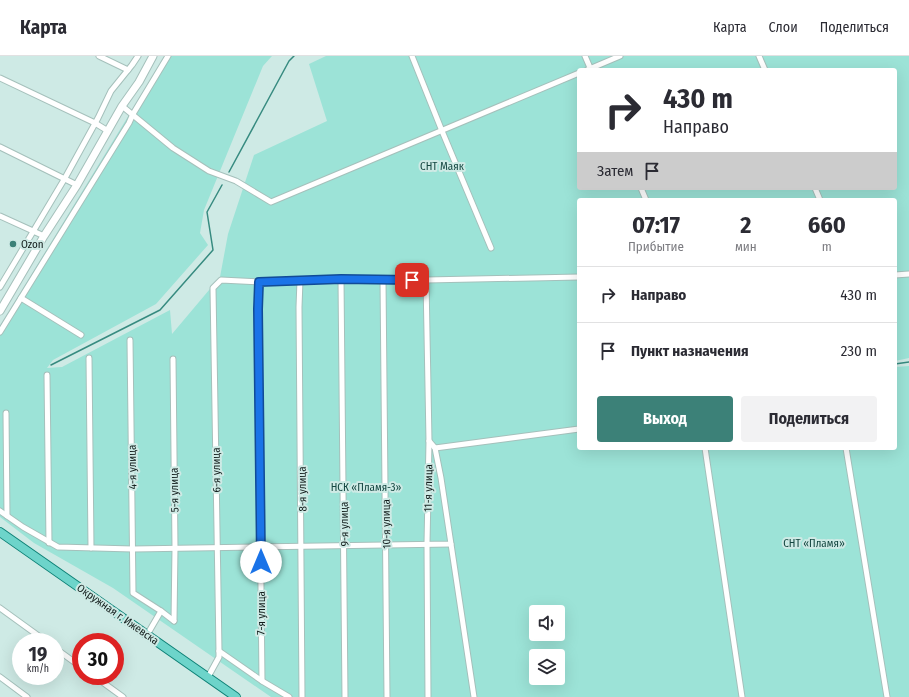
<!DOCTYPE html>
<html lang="ru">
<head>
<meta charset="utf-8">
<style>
	:root { --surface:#fff; --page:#f2f2f3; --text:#2b2b33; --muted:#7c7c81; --line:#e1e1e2; --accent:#3c8178 }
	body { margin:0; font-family:"Fira Sans Condensed",sans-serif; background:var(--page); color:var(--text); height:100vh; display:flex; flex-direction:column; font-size:15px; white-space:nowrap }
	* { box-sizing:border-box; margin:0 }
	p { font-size:13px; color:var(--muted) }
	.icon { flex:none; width:22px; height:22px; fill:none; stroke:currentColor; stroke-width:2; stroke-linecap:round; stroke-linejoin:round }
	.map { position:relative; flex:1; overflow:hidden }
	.details { position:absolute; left:577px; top:142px; width:320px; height:252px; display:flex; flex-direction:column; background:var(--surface); border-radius:4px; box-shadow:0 4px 16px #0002 }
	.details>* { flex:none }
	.guide { position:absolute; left:577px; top:12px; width:320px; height:122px; border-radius:4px; box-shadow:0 4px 16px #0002; background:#fff; color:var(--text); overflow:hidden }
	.fabs { position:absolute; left:529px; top:549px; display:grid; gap:8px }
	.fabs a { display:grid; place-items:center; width:36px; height:36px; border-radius:4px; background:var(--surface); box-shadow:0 4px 16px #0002; font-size:20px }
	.speed { position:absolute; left:12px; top:577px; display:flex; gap:8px; font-size:20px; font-weight:700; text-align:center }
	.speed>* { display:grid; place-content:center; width:52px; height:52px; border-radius:50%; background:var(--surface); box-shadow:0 4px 16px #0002; line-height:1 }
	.speed small { font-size:10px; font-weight:400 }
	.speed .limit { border:6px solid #d22; background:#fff; color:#111 }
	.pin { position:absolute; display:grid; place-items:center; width:34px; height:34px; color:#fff; margin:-17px; border-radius:8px; box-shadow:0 2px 6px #0006 }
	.me { position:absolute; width:44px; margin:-22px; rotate:0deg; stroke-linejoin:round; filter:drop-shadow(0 0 3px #0008) }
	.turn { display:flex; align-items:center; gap:14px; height:84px; padding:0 20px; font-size:18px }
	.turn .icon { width:52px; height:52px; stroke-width:2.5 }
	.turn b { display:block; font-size:28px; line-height:34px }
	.then { display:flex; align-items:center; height:38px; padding:0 20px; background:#0003; gap:8px; font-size:15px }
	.eta { display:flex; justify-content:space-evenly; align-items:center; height:68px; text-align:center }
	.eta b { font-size:24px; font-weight:700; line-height:28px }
	.button { display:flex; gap:8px; margin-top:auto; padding:8px 20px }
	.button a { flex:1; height:46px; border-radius:4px; background:var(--accent); color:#fff; font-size:16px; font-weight:700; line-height:46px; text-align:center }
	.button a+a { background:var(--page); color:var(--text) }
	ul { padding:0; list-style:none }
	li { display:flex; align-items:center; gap:12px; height:56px; padding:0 20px; border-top:1px solid var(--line) }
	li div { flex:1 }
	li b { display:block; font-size:15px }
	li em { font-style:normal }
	header { display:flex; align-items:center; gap:24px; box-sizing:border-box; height:56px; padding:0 20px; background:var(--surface); border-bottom:1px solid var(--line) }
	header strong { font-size:19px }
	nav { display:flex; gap:22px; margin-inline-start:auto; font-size:14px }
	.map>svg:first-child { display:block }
</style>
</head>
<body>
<header>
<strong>Карта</strong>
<nav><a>Карта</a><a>Слои</a><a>Поделиться</a></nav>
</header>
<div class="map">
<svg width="909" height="641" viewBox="0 0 909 641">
	<rect width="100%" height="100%" fill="#ceeae5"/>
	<!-- green -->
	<path fill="#9ce3d7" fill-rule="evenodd" d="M 165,0 L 272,0 L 263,10 L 204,154 L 200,177 L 208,189 L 156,248 L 53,304 L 47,312 L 62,311 L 170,254 L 172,278 L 220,221 L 228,178 L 254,99 L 327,65 L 309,8 L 326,0 L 909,0 L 909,302 L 895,305 L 895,144 L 579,144 L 579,392 L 895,392 L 895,311 L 909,310 L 909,641 L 271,641 L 113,532 L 34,487 L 0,461 L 0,270 ZM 579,14 L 895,14 L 895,132 L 579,132 ZM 536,556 L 558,556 L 558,578 L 536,578 ZM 536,600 L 558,600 L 558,622 L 536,622 Z"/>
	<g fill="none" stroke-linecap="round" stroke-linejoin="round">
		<!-- stream -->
		<g stroke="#378b80" stroke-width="1.5">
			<path d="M 229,116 L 289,5 L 294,0"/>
			<path d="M 895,308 L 909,306"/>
			<path d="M 51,309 L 160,254 L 213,194 L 207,156 L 222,129"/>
		</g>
		<!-- street casing -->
		<g stroke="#a5c0bb" stroke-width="7">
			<g id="street">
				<path d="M 99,0 L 128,14"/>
				<path d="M 412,0 L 442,75 L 491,192"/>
				<path d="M 585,0 L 591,14"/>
				<path d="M 759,0 L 765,14"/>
				<path d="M 587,14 L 620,0"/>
				<path d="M 0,22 L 95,67 L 108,75"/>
				<path d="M 122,50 L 173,92 L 209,115 L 236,125 L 271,146 L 579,17"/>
				<path d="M 0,91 L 77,129"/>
				<path d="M 641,132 L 646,144"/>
				<path d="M 815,132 L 820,144"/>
				<path d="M 0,160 L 44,180"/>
				<path d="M 895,219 L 909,218"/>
				<path d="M 341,223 L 345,641"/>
				<path d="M 300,224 L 299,251 L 302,641"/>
				<path d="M 383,224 L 387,641"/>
				<path d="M 426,224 L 429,385 L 427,488 L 428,641"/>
				<path d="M 259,226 L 258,253 L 262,625"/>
				<path d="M 0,231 L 65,122 L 98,62 L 111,35 L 132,9 L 138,0"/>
				<path d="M 21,242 L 81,279"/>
				<path d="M 0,276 L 129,67 L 133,58 L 168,0"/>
				<path d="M 130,284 L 133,537 L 161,555"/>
				<path d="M 89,302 L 91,492"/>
				<path d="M 173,303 L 175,492 L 174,565"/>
				<path d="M 47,319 L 49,487"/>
				<path d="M 6,357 L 7,460"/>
				<path d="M 435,392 L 579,373"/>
				<path d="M 705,392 L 742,641"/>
				<path d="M 846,392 L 887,641"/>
				<path d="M 0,455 L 23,471 L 58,491 L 133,493 L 451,488 L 441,422 L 435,392 L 429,385"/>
				<path d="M 451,488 L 474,641"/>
				<path d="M 0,552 L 47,586"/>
				<path d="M 147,579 L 161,555 L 174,565"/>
				<path d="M 55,592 L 81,611"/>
				<path d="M 219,595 L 262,625 L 289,641"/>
				<path d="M 94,620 L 123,641"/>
				<path d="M 0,621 L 27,641"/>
				<path d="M 208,621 L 219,601 L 219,595 L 213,232 L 221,224 L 259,226 L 341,223 L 426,224 L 579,221"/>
			</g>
		</g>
		<!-- secondary casing -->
		<g stroke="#a5c0bb" stroke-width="9">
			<path id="secondary" d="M 0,255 L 44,180 L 77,129 L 122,50 L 139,26 L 153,0"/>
		</g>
		<!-- primary casing -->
		<g stroke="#0e8176" stroke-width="10">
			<path id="primary" d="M 0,476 L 236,641"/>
		</g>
		<!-- street -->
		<use href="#street" stroke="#fff" stroke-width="5"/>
		<!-- secondary -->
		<use href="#secondary" stroke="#fff" stroke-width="7"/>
		<!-- primary -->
		<use href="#primary" stroke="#6dd4ca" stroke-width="8"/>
	</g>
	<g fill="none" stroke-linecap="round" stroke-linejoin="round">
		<!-- route casing -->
		<g stroke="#114b97" stroke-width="10">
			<path id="route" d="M 261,506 L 258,253 L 259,226 L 341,223 L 412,224"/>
		</g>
		<!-- route -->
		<use href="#route" stroke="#1a73e8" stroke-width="7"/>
	</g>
	<!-- markers -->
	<circle fill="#3c8178" stroke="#ceeae5" stroke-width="1.5" cx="13" cy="188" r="4"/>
	<g text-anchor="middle" stroke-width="4" stroke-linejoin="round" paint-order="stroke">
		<!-- park labels -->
		<g font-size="11" fill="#154741" stroke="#ceeae5">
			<text x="442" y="114">СНТ Маяк</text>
			<text x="366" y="435">НСК «Пламя-3»</text>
			<text x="814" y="491">СНТ «Пламя»</text>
		</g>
		<!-- poi labels -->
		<g font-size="11" fill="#131d1c" stroke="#ceeae5" text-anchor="start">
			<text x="21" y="192">Ozon</text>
		</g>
		<!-- street labels -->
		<g font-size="11" fill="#131d1c" stroke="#ceeae5">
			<text transform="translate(132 411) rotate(-91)" y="4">4-я улица</text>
			<text transform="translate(216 414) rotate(-91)" y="4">6-я улица</text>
			<text transform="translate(428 432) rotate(-89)" y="4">11-я улица</text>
			<text transform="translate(302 433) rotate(-91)" y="4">8-я улица</text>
			<text transform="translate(174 434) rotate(-91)" y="4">5-я улица</text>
			<text transform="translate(344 468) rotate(-91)" y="4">9-я улица</text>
			<text transform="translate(386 468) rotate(-91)" y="4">10-я улица</text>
			<text transform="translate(261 557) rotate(-90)" y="4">7-я улица</text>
			<text transform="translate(118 558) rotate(35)" y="4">Окружная г. Ижевска</text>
		</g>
	</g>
</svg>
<div class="fabs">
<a><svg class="icon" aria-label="sound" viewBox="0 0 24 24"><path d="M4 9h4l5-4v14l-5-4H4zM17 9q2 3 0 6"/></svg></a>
<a><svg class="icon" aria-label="layers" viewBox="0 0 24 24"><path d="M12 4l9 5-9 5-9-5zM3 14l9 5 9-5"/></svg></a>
</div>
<div class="speed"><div>19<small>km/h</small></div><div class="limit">30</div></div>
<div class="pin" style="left:412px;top:224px;background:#d93025"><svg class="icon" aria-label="arrive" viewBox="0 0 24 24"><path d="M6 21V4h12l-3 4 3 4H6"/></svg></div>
<svg class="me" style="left:261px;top:506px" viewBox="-20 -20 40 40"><circle r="19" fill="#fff"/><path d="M0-13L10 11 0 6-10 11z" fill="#1a73e8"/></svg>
<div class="guide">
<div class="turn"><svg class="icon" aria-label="right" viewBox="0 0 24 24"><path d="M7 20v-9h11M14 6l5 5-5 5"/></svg><div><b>430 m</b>Направо</div></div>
<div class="then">Затем<svg class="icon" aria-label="arrive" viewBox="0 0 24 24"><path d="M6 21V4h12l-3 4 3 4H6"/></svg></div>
</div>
<section class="details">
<div class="eta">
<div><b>07:17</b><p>Прибытие</p></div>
<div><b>2</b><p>мин</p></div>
<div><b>660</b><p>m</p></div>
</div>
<ul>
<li><svg class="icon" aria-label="right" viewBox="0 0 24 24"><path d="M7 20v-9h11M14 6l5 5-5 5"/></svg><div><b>Направо</b></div><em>430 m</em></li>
<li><svg class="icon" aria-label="arrive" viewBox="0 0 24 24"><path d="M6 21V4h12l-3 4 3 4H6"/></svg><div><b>Пункт назначения</b></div><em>230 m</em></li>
</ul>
<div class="button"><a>Выход</a><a>Поделиться</a></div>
</section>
</div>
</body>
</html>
